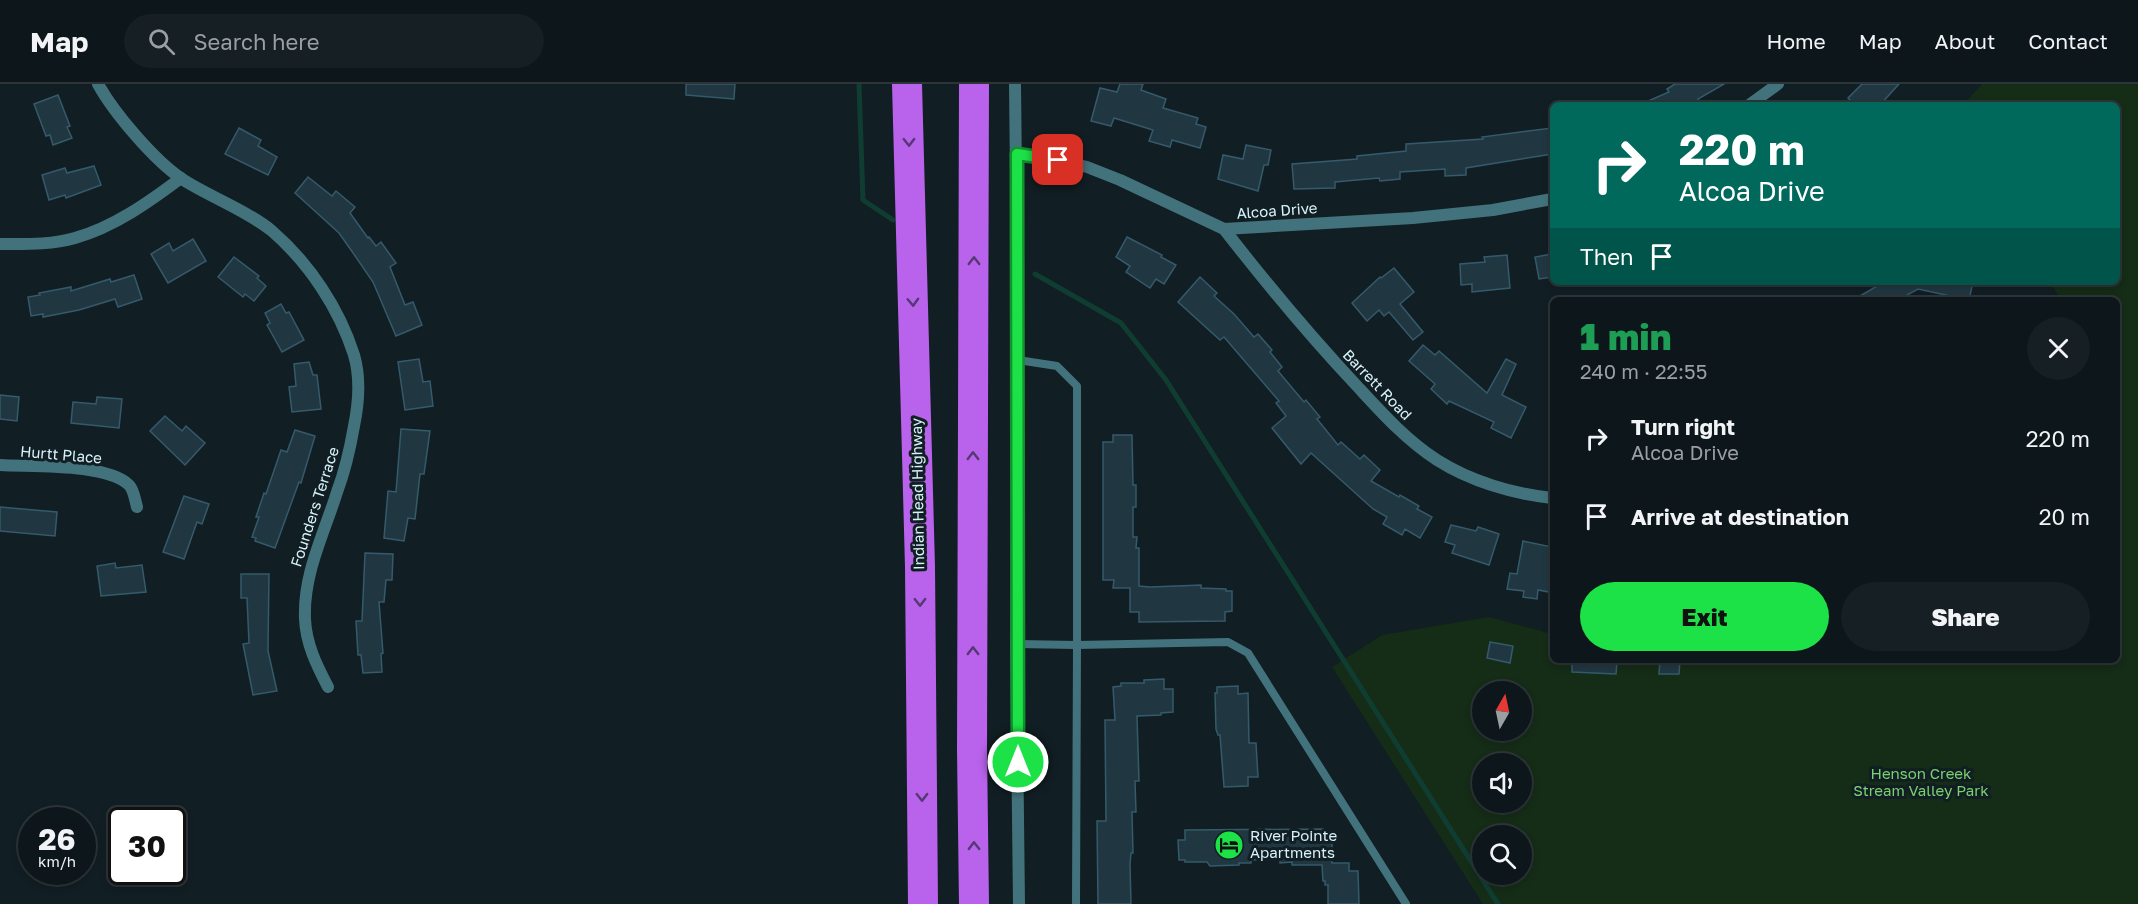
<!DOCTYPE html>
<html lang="en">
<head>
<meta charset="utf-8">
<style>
	:root { --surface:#0d161a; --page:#161f23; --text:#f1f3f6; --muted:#9a9fa2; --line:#2d3539; --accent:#1ce247 }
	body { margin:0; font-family:"Golos Text",sans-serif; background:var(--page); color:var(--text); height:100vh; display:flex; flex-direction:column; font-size:22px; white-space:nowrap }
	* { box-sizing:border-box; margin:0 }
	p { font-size:20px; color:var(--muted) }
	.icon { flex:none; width:33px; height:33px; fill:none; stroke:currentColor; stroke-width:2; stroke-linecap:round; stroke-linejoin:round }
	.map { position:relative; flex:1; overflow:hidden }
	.side { position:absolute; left:1550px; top:213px; width:570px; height:366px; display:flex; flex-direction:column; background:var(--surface); border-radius:9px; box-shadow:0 3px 9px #0003,0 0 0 2px var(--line) }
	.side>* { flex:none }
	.banner { position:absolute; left:1550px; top:18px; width:570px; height:183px; border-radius:9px; box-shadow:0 3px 9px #0003,0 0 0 2px var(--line); background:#00695c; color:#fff; overflow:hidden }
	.needle { width:39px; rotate:9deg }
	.tools { position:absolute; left:1472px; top:597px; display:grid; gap:12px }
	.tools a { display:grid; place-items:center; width:60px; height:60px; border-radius:50%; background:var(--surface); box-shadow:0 3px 9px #0003,0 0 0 2px var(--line); font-size:30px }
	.speed { position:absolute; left:18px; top:723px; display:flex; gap:12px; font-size:30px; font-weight:700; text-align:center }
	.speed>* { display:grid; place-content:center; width:78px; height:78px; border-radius:50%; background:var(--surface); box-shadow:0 3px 9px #0003,0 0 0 2px var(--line); line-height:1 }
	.speed small { font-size:15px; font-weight:400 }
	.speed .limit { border:3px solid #111; border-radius:9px; background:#fff; color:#111 }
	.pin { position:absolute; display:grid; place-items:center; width:51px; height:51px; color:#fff; margin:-26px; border-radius:12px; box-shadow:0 3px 9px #0006 }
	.me { position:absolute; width:66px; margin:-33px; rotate:0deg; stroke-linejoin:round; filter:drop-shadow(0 0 4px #0008) }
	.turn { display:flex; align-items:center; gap:21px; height:126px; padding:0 30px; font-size:27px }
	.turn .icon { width:78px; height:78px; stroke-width:2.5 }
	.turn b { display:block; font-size:42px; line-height:51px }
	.then { display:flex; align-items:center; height:57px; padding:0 30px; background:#0003; gap:12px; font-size:22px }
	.round { display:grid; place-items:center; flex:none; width:63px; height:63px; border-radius:32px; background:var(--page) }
	.head { display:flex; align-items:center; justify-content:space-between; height:102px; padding:0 30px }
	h1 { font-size:36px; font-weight:800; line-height:45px; color:#1e9e55 }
	.primary-button { display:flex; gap:12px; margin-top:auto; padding:12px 30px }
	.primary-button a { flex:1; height:69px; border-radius:36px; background:var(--accent); color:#111; font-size:24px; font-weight:800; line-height:69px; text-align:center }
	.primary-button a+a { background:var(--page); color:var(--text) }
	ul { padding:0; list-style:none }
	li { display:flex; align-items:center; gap:18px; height:78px; padding:0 30px }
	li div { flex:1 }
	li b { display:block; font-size:22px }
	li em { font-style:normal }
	header { display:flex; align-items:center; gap:36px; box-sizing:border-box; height:84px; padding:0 30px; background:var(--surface); border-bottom:2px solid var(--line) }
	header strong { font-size:28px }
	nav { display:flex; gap:33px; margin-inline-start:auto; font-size:21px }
	.search { width:420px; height:54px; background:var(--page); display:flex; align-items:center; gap:15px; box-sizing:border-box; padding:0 21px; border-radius:33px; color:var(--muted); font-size:22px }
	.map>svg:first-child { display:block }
</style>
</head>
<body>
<header>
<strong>Map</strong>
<div class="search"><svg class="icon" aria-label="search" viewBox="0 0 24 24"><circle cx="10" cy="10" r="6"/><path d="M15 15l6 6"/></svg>Search here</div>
<nav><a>Home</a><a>Map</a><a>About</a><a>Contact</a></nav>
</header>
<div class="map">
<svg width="2138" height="820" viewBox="0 0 2138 820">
	<rect width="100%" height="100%" fill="#111e23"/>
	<!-- green -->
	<path fill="#152c17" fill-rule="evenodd" d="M 1982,0 L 2138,0 L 2138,820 L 1483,820 L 1332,583 L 1382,551 L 1489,533 L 1552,550 L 1552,576 L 2116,576 L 2116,216 L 2061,216 L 2050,198 L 2116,198 L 2116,21 L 1963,21 ZM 1482,608 L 1521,608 L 1521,646 L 1482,646 ZM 1482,680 L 1521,680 L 1521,718 L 1482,718 ZM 1482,752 L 1521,752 L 1521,790 L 1482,790 Z"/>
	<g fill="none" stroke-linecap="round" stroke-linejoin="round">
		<!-- stream -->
		<g stroke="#103d32" stroke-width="5">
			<path d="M 859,0 L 863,116 L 893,136"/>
			<path d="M 1035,190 L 1121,239 L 1166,296 L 1498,820"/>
		</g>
	</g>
	<!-- building -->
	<g fill="#203742" stroke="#355a6b" stroke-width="1.5">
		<path d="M 686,0 L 735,0 L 734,15 L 686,11 Z"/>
		<path d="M 1120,0 L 1143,0 L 1141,6 L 1166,15 L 1163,24 L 1198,34 L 1196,40 L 1206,43 L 1200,64 L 1172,56 L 1170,63 L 1149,57 L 1153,46 L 1114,34 L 1111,42 L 1091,37 L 1100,4 L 1117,8 Z"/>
		<path d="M 1675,0 L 1724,0 L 1698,15 L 1701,21 L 1639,21 L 1669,8 L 1667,5 Z"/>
		<path d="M 1862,0 L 1899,0 L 1880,21 L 1855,21 L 1848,14 Z"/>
		<path d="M 58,11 L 70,42 L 67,43 L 72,54 L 53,61 L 50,51 L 46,52 L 34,20 Z"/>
		<path d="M 239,44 L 261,56 L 258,62 L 277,73 L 268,91 L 225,70 Z"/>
		<path d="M 1552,44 L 1552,70 L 1466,84 L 1466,91 L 1445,92 L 1445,85 L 1400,88 L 1400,95 L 1380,97 L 1379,94 L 1335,98 L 1335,104 L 1294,105 L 1292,80 L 1357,75 L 1357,72 L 1406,67 L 1406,60 L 1483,55 L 1482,53 Z"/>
		<path d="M 1246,61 L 1271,66 L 1268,81 L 1264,81 L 1258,107 L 1218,95 L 1223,71 L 1243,75 Z"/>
		<path d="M 94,82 L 101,101 L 66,114 L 65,111 L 49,116 L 42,91 L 65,84 L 67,89 Z"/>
		<path d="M 308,93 L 332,112 L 336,107 L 355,123 L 350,129 L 368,154 L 369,153 L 376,162 L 381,158 L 396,179 L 390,183 L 405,221 L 413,218 L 422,241 L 396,252 L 373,198 L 351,166 L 339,149 L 295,109 Z"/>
		<path d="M 1127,153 L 1162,171 L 1161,173 L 1176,181 L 1164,200 L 1156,195 L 1150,204 L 1126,188 L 1130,182 L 1116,173 Z"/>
		<path d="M 193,155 L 206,177 L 168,199 L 151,170 L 169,159 L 173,167 Z"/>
		<path d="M 1552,170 L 1552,193 L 1539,195 L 1535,173 Z"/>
		<path d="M 1507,171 L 1510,204 L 1472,208 L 1472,200 L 1461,201 L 1460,180 L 1485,178 L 1484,173 Z"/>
		<path d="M 234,173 L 259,192 L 257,194 L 266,202 L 254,217 L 245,210 L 243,213 L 218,193 Z"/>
		<path d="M 1394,184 L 1414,208 L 1400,220 L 1423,248 L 1413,256 L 1389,228 L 1384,232 L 1379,226 L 1367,237 L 1352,219 L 1380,193 L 1381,194 Z"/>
		<path d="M 134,191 L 142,215 L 118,223 L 115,215 L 79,226 L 43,233 L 43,230 L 31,232 L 28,213 L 40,211 L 39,209 L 71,203 L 71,207 L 110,195 L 111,198 Z"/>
		<path d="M 1200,193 L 1217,209 L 1214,212 L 1234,230 L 1254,253 L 1258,250 L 1272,266 L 1270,268 L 1282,283 L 1278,287 L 1304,318 L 1306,316 L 1320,333 L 1317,335 L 1338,361 L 1341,358 L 1360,375 L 1364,371 L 1380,386 L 1371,397 L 1399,413 L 1400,411 L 1419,422 L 1417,425 L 1432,433 L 1420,454 L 1405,445 L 1402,451 L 1383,440 L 1387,433 L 1373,425 L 1311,369 L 1301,380 L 1272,344 L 1286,332 L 1276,319 L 1279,317 L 1224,253 L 1220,256 L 1178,218 Z"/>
		<path d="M 1884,198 L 1973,198 L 1969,216 L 1918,205 L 1898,216 L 1853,216 Z"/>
		<path d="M 281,220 L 286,229 L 289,228 L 304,256 L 282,268 L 267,241 L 270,239 L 265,229 Z"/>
		<path d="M 1423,261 L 1435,271 L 1439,267 L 1487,309 L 1506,275 L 1516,280 L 1502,311 L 1526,323 L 1511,354 L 1491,344 L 1494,338 L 1449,317 L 1447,320 L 1431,305 L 1435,300 L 1409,277 Z"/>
		<path d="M 419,275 L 423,298 L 430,297 L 433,322 L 405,326 L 398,278 Z"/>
		<path d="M 309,278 L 313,291 L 317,291 L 321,325 L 292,328 L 289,303 L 296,302 L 294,280 Z"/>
		<path d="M 0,311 L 19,313 L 17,337 L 0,335 Z"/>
		<path d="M 97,313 L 122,315 L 119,344 L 71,339 L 73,318 L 96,320 Z"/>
		<path d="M 165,332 L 182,347 L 186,342 L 205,359 L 185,381 L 150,347 Z"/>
		<path d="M 401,345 L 430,347 L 424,390 L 420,390 L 415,435 L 408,434 L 404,457 L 384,454 L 388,407 L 396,408 Z"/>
		<path d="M 295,346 L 315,352 L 301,399 L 299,398 L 275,464 L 255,457 L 256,454 L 252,453 L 259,433 L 256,433 L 264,409 L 266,410 L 281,366 L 287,368 Z"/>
		<path d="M 1113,351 L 1132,351 L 1133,401 L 1136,401 L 1136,423 L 1133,423 L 1133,453 L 1137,453 L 1136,464 L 1139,464 L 1139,502 L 1150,503 L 1201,501 L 1201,504 L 1226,505 L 1226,507 L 1232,507 L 1232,527 L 1225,528 L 1225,537 L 1139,538 L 1139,528 L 1130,528 L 1130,504 L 1113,504 L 1114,496 L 1103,496 L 1103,358 L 1113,358 Z"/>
		<path d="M 184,412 L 209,420 L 202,440 L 197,438 L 184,475 L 163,468 Z"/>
		<path d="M 0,423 L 57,428 L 55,452 L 0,447 Z"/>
		<path d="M 1451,441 L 1476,447 L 1478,443 L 1499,450 L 1489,481 L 1452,469 L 1455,461 L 1445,458 Z"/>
		<path d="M 1523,457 L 1552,463 L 1552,489 L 1549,508 L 1538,506 L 1537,515 L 1523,513 L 1524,507 L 1507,505 L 1510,489 L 1517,490 Z"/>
		<path d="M 365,469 L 393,470 L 392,496 L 386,496 L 384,518 L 379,518 L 383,569 L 381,570 L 382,588 L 363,589 L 361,571 L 358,571 L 356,537 L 362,537 Z"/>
		<path d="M 115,479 L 116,484 L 142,481 L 146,508 L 101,512 L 97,482 Z"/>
		<path d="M 241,490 L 269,490 L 268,567 L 277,607 L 253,611 L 243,560 L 249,559 L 247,514 L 241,514 Z"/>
		<path d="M 1490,558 L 1513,562 L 1510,579 L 1487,574 Z"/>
		<path d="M 1572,576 L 1617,577 L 1616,590 L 1572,588 Z"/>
		<path d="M 1660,576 L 1680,576 L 1679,590 L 1659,590 Z"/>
		<path d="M 1164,595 L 1164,605 L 1173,605 L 1173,628 L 1161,629 L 1161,631 L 1137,632 L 1139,697 L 1135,697 L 1136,728 L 1132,728 L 1133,769 L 1131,769 L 1130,780 L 1131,820 L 1098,820 L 1097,737 L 1106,737 L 1105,636 L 1115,636 L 1113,603 L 1121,602 L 1121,599 L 1144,599 L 1144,596 Z"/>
		<path d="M 1238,602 L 1238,610 L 1248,609 L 1249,659 L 1256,659 L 1258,693 L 1248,693 L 1248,702 L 1224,703 L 1220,651 L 1218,651 L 1216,645 L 1215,609 L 1217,609 L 1217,603 Z"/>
		<path d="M 1323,745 L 1323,755 L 1332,755 L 1332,779 L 1349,779 L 1349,787 L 1358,787 L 1359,820 L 1328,820 L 1328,801 L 1325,801 L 1325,797 L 1323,797 L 1322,781 L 1292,781 L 1292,778 L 1280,779 L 1280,775 L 1251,776 L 1251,779 L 1239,779 L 1239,781 L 1210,782 L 1207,778 L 1185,778 L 1185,776 L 1179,776 L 1178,756 L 1185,756 L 1185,746 Z"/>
	</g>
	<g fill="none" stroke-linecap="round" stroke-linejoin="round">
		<!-- lane -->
		<g stroke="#42737c" stroke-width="8">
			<path d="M 1016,560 L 1077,561 L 1077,302 L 1057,282 L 1018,276"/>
			<path d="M 1076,820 L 1077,561 L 1228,558 L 1248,569 L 1406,820"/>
		</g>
		<!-- street -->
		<g stroke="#42737c" stroke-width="12">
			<path d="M 98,0 C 114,29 154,76 182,95 C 208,112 248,127 272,147 C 309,179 339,224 354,271 C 361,295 359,318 354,342 C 350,365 345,387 337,408 C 324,450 303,490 305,535 C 306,560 317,582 328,603"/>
			<path d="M 1015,0 L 1018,276 L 1016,560 L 1019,820"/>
			<path d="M 1749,21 L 1778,0"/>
			<path d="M 1017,70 L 1058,76 L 1087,83 L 1120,96 L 1224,145 L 1413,134 L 1493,126 L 1552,115"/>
			<path d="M 1224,145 C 1266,199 1310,252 1357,302 C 1381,328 1406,356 1437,376 C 1470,397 1513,410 1552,414"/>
			<path d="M 0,160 C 25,160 51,161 75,154 C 114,143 149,118 181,94"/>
			<path d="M 0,381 C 32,383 106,379 129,401 C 134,406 135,416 137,423"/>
		</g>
		<!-- highway -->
		<g stroke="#b962eb" stroke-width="30">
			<path d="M 907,0 L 920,483 L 923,820"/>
			<path d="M 974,0 L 972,666 L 974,820"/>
		</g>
	</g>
	<!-- one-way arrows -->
	<defs><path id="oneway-chevron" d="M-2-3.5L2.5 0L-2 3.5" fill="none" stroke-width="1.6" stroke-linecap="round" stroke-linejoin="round" transform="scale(1.5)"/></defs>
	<g stroke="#543973">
		<use href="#oneway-chevron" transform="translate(909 58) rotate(89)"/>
		<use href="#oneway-chevron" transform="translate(974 177) rotate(-90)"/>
		<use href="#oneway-chevron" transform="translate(913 218) rotate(88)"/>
		<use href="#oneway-chevron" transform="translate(973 372) rotate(-90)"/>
		<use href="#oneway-chevron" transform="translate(920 518) rotate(89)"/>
		<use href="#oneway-chevron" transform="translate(973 567) rotate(-90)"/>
		<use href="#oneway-chevron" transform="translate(922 713) rotate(89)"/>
		<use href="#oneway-chevron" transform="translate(974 762) rotate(-91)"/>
	</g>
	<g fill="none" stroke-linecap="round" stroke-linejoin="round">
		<!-- route casing -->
		<g stroke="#12932e" stroke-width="15">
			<path id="route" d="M 1018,678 L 1017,70 L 1058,76"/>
		</g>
		<!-- route -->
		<use href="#route" stroke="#1ce247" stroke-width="10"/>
	</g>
	<!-- icons -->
	<defs>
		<g id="hotel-disc" transform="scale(1.5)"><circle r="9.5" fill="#1ce247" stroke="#111e23"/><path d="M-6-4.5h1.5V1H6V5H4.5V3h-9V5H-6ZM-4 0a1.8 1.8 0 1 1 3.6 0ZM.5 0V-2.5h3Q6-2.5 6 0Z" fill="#111"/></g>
	</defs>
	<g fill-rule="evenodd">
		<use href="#hotel-disc" x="1229" y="761"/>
	</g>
	<g text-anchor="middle" stroke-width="6" stroke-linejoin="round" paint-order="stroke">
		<!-- street labels -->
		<g font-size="15" fill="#d8f2fa" stroke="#111e23">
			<text transform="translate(1277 127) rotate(-4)" y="5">Alcoa Drive</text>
			<text transform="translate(1377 301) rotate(46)" y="5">Barrett Road</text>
			<text transform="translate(61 371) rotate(5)" y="5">Hurtt Place</text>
			<text transform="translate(918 410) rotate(-91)" y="5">Indian Head Highway</text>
			<text transform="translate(315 423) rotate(-72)" y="5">Founders Terrace</text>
		</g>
		<!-- park labels -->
		<g font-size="15" fill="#7ad16d" stroke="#111e23">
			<text x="1921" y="695">Henson Creek<tspan x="1921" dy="17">Stream Valley Park</tspan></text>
		</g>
		<!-- poi labels -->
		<g font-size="15" fill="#d8f2fa" stroke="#111e23" text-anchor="start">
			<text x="1250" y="757">River Pointe<tspan x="1250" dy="17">Apartments</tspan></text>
		</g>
	</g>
</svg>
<div class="tools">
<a><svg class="needle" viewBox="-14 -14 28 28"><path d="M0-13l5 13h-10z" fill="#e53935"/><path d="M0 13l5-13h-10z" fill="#9a9fa2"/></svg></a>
<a><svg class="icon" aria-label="sound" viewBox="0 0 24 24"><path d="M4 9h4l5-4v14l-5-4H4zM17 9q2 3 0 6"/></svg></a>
<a><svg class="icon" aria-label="search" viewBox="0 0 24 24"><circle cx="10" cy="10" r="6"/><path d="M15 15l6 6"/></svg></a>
</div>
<div class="speed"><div>26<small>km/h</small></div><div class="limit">30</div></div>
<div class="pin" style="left:1058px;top:76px;background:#d93025"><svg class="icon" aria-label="arrive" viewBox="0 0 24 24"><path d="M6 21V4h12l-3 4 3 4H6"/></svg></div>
<svg class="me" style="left:1018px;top:678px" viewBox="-20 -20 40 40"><circle r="17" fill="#1ce247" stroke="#fff" stroke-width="3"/><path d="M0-11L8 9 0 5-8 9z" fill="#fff"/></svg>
<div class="banner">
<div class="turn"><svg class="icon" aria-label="right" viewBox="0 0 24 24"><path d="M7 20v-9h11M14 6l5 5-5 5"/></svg><div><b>220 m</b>Alcoa Drive</div></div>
<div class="then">Then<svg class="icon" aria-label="arrive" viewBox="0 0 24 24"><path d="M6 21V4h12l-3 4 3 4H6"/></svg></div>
</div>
<section class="side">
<div class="head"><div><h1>1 min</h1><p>240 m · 22:55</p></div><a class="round"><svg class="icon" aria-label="close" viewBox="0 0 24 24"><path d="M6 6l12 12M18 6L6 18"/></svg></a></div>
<ul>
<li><svg class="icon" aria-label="right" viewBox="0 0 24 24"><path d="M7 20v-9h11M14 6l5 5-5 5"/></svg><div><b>Turn right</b><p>Alcoa Drive</p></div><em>220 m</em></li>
<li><svg class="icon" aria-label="arrive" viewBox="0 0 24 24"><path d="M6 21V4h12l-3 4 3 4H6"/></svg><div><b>Arrive at destination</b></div><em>20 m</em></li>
</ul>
<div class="primary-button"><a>Exit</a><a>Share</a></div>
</section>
</div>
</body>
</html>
